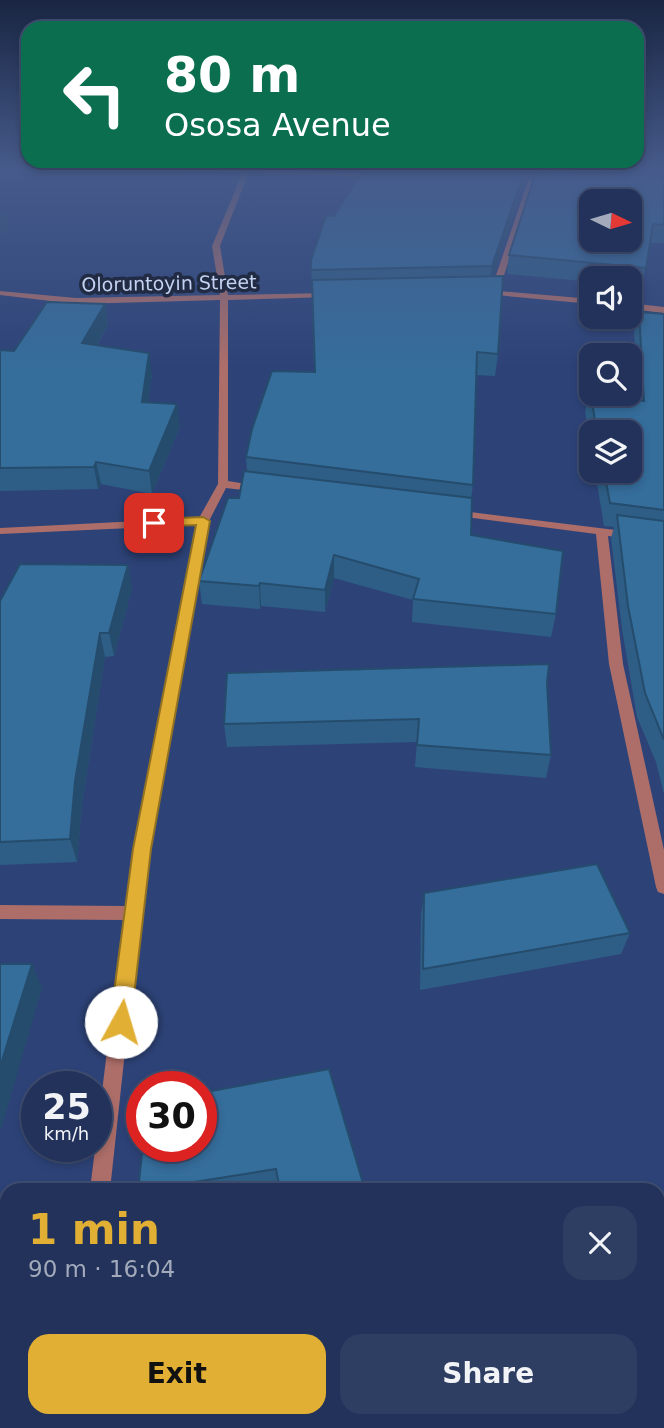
<!DOCTYPE html>
<html lang="en">
<head>
<meta charset="utf-8">
<style>
	:root { --surface:#22325a; --page:#2e3e63; --text:#f1f3f6; --muted:#a2aabb; --line:#3f4d70; --accent:#e1af34 }
	body { margin:0; font-family:"DejaVu Sans",sans-serif; background:var(--page); color:var(--text); height:100vh; display:flex; flex-direction:column; font-size:26px; white-space:nowrap }
	* { box-sizing:border-box; margin:0 }
	p { font-size:23px; color:var(--muted) }
	.icon { flex:none; width:38px; height:38px; fill:none; stroke:currentColor; stroke-width:2; stroke-linecap:round; stroke-linejoin:round }
	.map { position:relative; flex:1; overflow:hidden }
	.side { position:absolute; left:0px; top:1183px; width:665px; height:245px; display:flex; flex-direction:column; background:var(--surface); border-radius:21px 21px 0 0; box-shadow:0 4px 10px #0003,0 0 0 2px var(--line) }
	.side>* { flex:none }
	.hud { position:absolute; left:21px; top:21px; width:623px; height:147px; border-radius:21px; box-shadow:0 4px 10px #0003,0 0 0 2px var(--line); background:#0b6e4f; color:#fff; overflow:hidden }
	.needle { width:46px; rotate:95deg }
	.buttons { position:absolute; left:579px; top:189px; display:grid; gap:14px }
	.buttons a { display:grid; place-items:center; width:63px; height:63px; border-radius:14px; background:var(--surface); box-shadow:0 4px 10px #0003,0 0 0 2px var(--line); font-size:35px }
	.speed { position:absolute; left:21px; top:1071px; display:flex; gap:14px; font-size:35px; font-weight:700; text-align:center }
	.speed>* { display:grid; place-content:center; width:91px; height:91px; border-radius:50%; background:var(--surface); box-shadow:0 4px 10px #0003,0 0 0 2px var(--line); line-height:1 }
	.speed small { font-size:18px; font-weight:400 }
	.speed .limit { border:10px solid #d22; background:#fff; color:#111 }
	.pin { position:absolute; display:grid; place-items:center; width:60px; height:60px; color:#fff; margin:-30px; border-radius:14px; box-shadow:0 4px 10px #0006 }
	.me { position:absolute; width:77px; margin:-38px; rotate:6deg; stroke-linejoin:round; filter:drop-shadow(0 0 5px #0008) }
	.turn { display:flex; align-items:center; gap:24px; height:147px; padding:0 28px; font-size:32px }
	.turn .icon { width:91px; height:91px; stroke-width:2.5 }
	.turn b { display:block; font-size:49px; line-height:60px }
	.round { display:grid; place-items:center; flex:none; width:74px; height:74px; border-radius:21px; background:var(--page) }
	.summary { display:flex; align-items:center; justify-content:space-between; height:119px; padding:0 28px }
	h1 { font-size:42px; font-weight:600; line-height:52px; color:var(--accent) }
	.cta { display:flex; gap:14px; margin-top:auto; padding:14px 28px }
	.cta a { flex:1; height:80px; border-radius:21px; background:var(--accent); color:#111; font-size:28px; font-weight:600; line-height:80px; text-align:center }
	.cta a+a { background:var(--page); color:var(--text) }
	.map>svg:first-child { display:block }
</style>
</head>
<body>
<div class="map">
<svg width="664" height="1428" viewBox="0 0 664 1428">
	<rect width="100%" height="100%" fill="#2d4378"/>
	<g fill="none" stroke-linecap="round" stroke-linejoin="round">
		<!-- minor -->
		<g fill="#ad6e69" fill-rule="evenodd">
			<path d="M 246,170 L 249,172 L 220,246 L 228,295 L 328,293 L 332,295 L 328,297 L 228,300 L 228,481 L 260,486 L 265,489 L 260,492 L 226,488 L 209,521 L 140,913 L 110,1190 L 90,1190 L 123,920 L 0,919 L 0,905 L 125,906 L 197,525 L 0,534 L 0,528 L 199,518 L 218,484 L 220,300 L 76,304 L 0,295 L 0,291 L 76,298 L 220,295 L 212,246 L 243,172 Z"/>
			<path d="M 531,179 L 534,181 L 499,291 L 592,299 L 592,304 L 485,294 L 481,292 L 491,290 L 528,181 Z"/>
			<path d="M 630,303 L 664,307 L 664,313 L 630,309 Z"/>
			<path d="M 454,510 L 664,536 L 664,542 L 608,536 L 623,664 L 664,850 L 664,894 L 658,892 L 656,887 L 609,664 L 596,534 L 450,515 L 448,513 Z"/>
			<path d="M 7,1359 L 7,1382 L 0,1384 L 0,1361 Z"/>
			<rect x="69" y="1421" width="24" height="7"/>
		</g>
		<!-- secondary -->
		<path fill="#e4837b" fill-rule="evenodd" d="M 178,169 L 378,173 L 381,175 L 378,177 L 181,171 Z"/>
	</g>
	<!-- wall -->
	<g fill="#2e5e85">
		<path d="M 364,169 L 664,169 L 664,243 L 650,243 L 642,287 L 630,286 L 630,278 L 592,278 L 592,282 L 507,274 L 509,255 L 535,177 L 525,176 L 524,185 L 493,276 L 498,354 L 495,376 L 476,375 L 473,485 L 471,498 L 471,535 L 556,614 L 551,637 L 412,622 L 413,600 L 334,578 L 325,612 L 261,606 L 260,609 L 202,604 L 199,581 L 239,498 L 247,471 L 246,457 L 314,372 L 311,260 L 334,216 Z"/>
		<path d="M 105,304 L 108,324 L 97,345 L 152,374 L 148,402 L 180,426 L 152,494 L 101,484 L 98,489 L 0,491 L 0,350 L 14,351 Z"/>
		<path d="M 639,312 L 664,314 L 664,794 L 656,762 L 637,717 L 622,629 L 611,538 L 614,527 L 604,526 L 595,471 L 630,471 L 630,432 L 592,432 L 592,448 L 585,412 L 590,390 L 637,400 L 634,332 Z"/>
		<path d="M 132,588 L 114,656 L 105,657 L 82,804 L 77,862 L 0,865 L 0,601 Z"/>
		<path d="M 547,683 L 551,755 L 546,778 L 415,767 L 417,742 L 227,747 L 224,724 Z"/>
		<path d="M 424,893 L 630,933 L 621,954 L 420,990 L 421,915 Z"/>
		<path d="M 201,1146 L 365,1190 L 279,1190 L 278,1187 L 257,1190 L 138,1190 Z"/>
		<path d="M 474,1421 L 658,1421 L 664,1428 L 475,1428 Z"/>
	</g>
	<!-- shaded-wall -->
	<g fill="#254c6c">
		<path d="M 526,169 L 524,185 L 489,287 L 492,266 Z"/>
		<path d="M 6,212 L 10,229 L 0,234 L 0,215 Z"/>
		<path d="M 105,304 L 108,324 L 86,364 L 82,343 Z"/>
		<path d="M 149,353 L 152,374 L 145,424 L 142,402 Z"/>
		<path d="M 177,404 L 180,426 L 152,494 L 149,471 Z"/>
		<path d="M 96,462 L 101,484 L 98,489 L 94,467 Z"/>
		<path d="M 334,555 L 334,578 L 325,612 L 325,590 Z"/>
		<path d="M 128,565 L 132,588 L 114,656 L 109,633 Z"/>
		<path d="M 260,583 L 261,606 L 260,609 L 259,586 Z"/>
		<path d="M 100,633 L 105,657 L 82,804 L 77,862 L 70,839 L 75,781 Z"/>
		<path d="M 32,964 L 42,988 L 0,1132 L 0,1067 Z"/>
		<path d="M 368,1421 L 367,1428 L 356,1428 Z"/>
	</g>
	<!-- building -->
	<g fill="#356d9b" stroke="#254c6c" stroke-width="2" fill-rule="evenodd">
		<path d="M 364,169 L 525,169 L 492,266 L 311,270 L 311,260 L 326,216 L 334,216 Z"/>
		<path d="M 537,169 L 664,177 L 664,225 L 653,224 L 646,268 L 509,255 ZM 592,201 L 630,201 L 630,240 L 592,240 Z"/>
		<path d="M 503,276 L 498,354 L 477,352 L 473,485 L 246,457 L 252,429 L 272,371 L 315,372 L 312,280 Z"/>
		<path d="M 47,302 L 105,304 L 82,343 L 149,353 L 142,402 L 177,404 L 149,471 L 96,462 L 94,467 L 0,468 L 0,350 L 14,351 Z"/>
		<path d="M 639,312 L 664,314 L 664,510 L 610,503 L 604,471 L 630,471 L 630,432 L 597,432 L 590,390 L 592,391 L 592,394 L 607,394 L 644,401 Z"/>
		<path d="M 244,471 L 472,498 L 471,535 L 563,551 L 556,614 L 413,599 L 419,579 L 334,555 L 325,590 L 260,583 L 259,586 L 199,581 L 228,498 L 239,498 Z"/>
		<path d="M 617,515 L 664,521 L 664,740 L 645,693 L 628,606 Z"/>
		<path d="M 20,564 L 128,565 L 109,633 L 100,633 L 75,781 L 70,839 L 0,842 L 0,601 Z"/>
		<path d="M 549,664 L 547,683 L 551,755 L 417,745 L 419,719 L 224,724 L 227,673 Z"/>
		<path d="M 597,864 L 630,933 L 423,969 L 424,893 Z"/>
		<path d="M 0,964 L 32,964 L 0,1067 Z"/>
		<path d="M 329,1069 L 365,1190 L 280,1190 L 276,1169 L 144,1190 L 138,1190 L 143,1146 L 201,1146 L 201,1093 Z"/>
		<path d="M 664,1316 L 664,1428 L 482,1428 L 481,1421 L 658,1421 L 658,1318 Z"/>
		<path d="M 101,1421 L 367,1421 L 356,1428 L 102,1428 Z"/>
	</g>
	<!-- sky -->
	<linearGradient id="sky" x2="0" y2="1"><stop stop-color="#192542"/><stop offset="0.46" stop-color="#465b8b"/><stop offset="1" stop-color="#465b8b" stop-opacity="0"/></linearGradient>
	<rect width="664" height="368" fill="url(#sky)"/>
	<!-- route -->
	<path fill="#e1af34" stroke="#927222" stroke-width="2" d="M 203,517 L 210,521 L 151,849 L 131,1022 L 128,1028 L 121,1031 L 113,1028 L 110,1022 L 133,849 L 196,525 L 154,527 L 148,523 L 154,519 Z"/>
	<g text-anchor="middle" stroke-width="7" stroke-linejoin="round" paint-order="stroke">
		<!-- far-street labels -->
		<g font-size="19" fill="#c3d2f1" stroke="#212b43">
			<text transform="translate(169 283) rotate(-1)" y="7">Oloruntoyin Street</text>
		</g>
	</g>
</svg>
<div class="buttons">
<a><svg class="needle" viewBox="-14 -14 28 28"><path d="M0-13l5 13h-10z" fill="#e53935"/><path d="M0 13l5-13h-10z" fill="#a2aabb"/></svg></a>
<a><svg class="icon" aria-label="sound" viewBox="0 0 24 24"><path d="M4 9h4l5-4v14l-5-4H4zM17 9q2 3 0 6"/></svg></a>
<a><svg class="icon" aria-label="search" viewBox="0 0 24 24"><circle cx="10" cy="10" r="6"/><path d="M15 15l6 6"/></svg></a>
<a><svg class="icon" aria-label="layers" viewBox="0 0 24 24"><path d="M12 4l9 5-9 5-9-5zM3 14l9 5 9-5"/></svg></a>
</div>
<div class="speed"><div>25<small>km/h</small></div><div class="limit">30</div></div>
<div class="pin" style="left:154px;top:523px;background:#d93025"><svg class="icon" aria-label="arrive" viewBox="0 0 24 24"><path d="M6 21V4h12l-3 4 3 4H6"/></svg></div>
<svg class="me" style="left:121px;top:1022px" viewBox="-20 -20 40 40"><circle r="19" fill="#fff"/><path d="M0-13L10 11 0 6-10 11z" fill="#e1af34"/></svg>
<div class="hud">
<div class="turn"><svg class="icon" aria-label="left" viewBox="0 0 24 24"><path d="M17 20v-9H6M10 6l-5 5 5 5"/></svg><div><b>80 m</b>Ososa Avenue</div></div>
</div>
<section class="side">
<div class="summary"><div><h1>1 min</h1><p>90 m · 16:04</p></div><a class="round"><svg class="icon" aria-label="close" viewBox="0 0 24 24"><path d="M6 6l12 12M18 6L6 18"/></svg></a></div>
<div class="cta"><a>Exit</a><a>Share</a></div>
</section>
</div>
</body>
</html>
